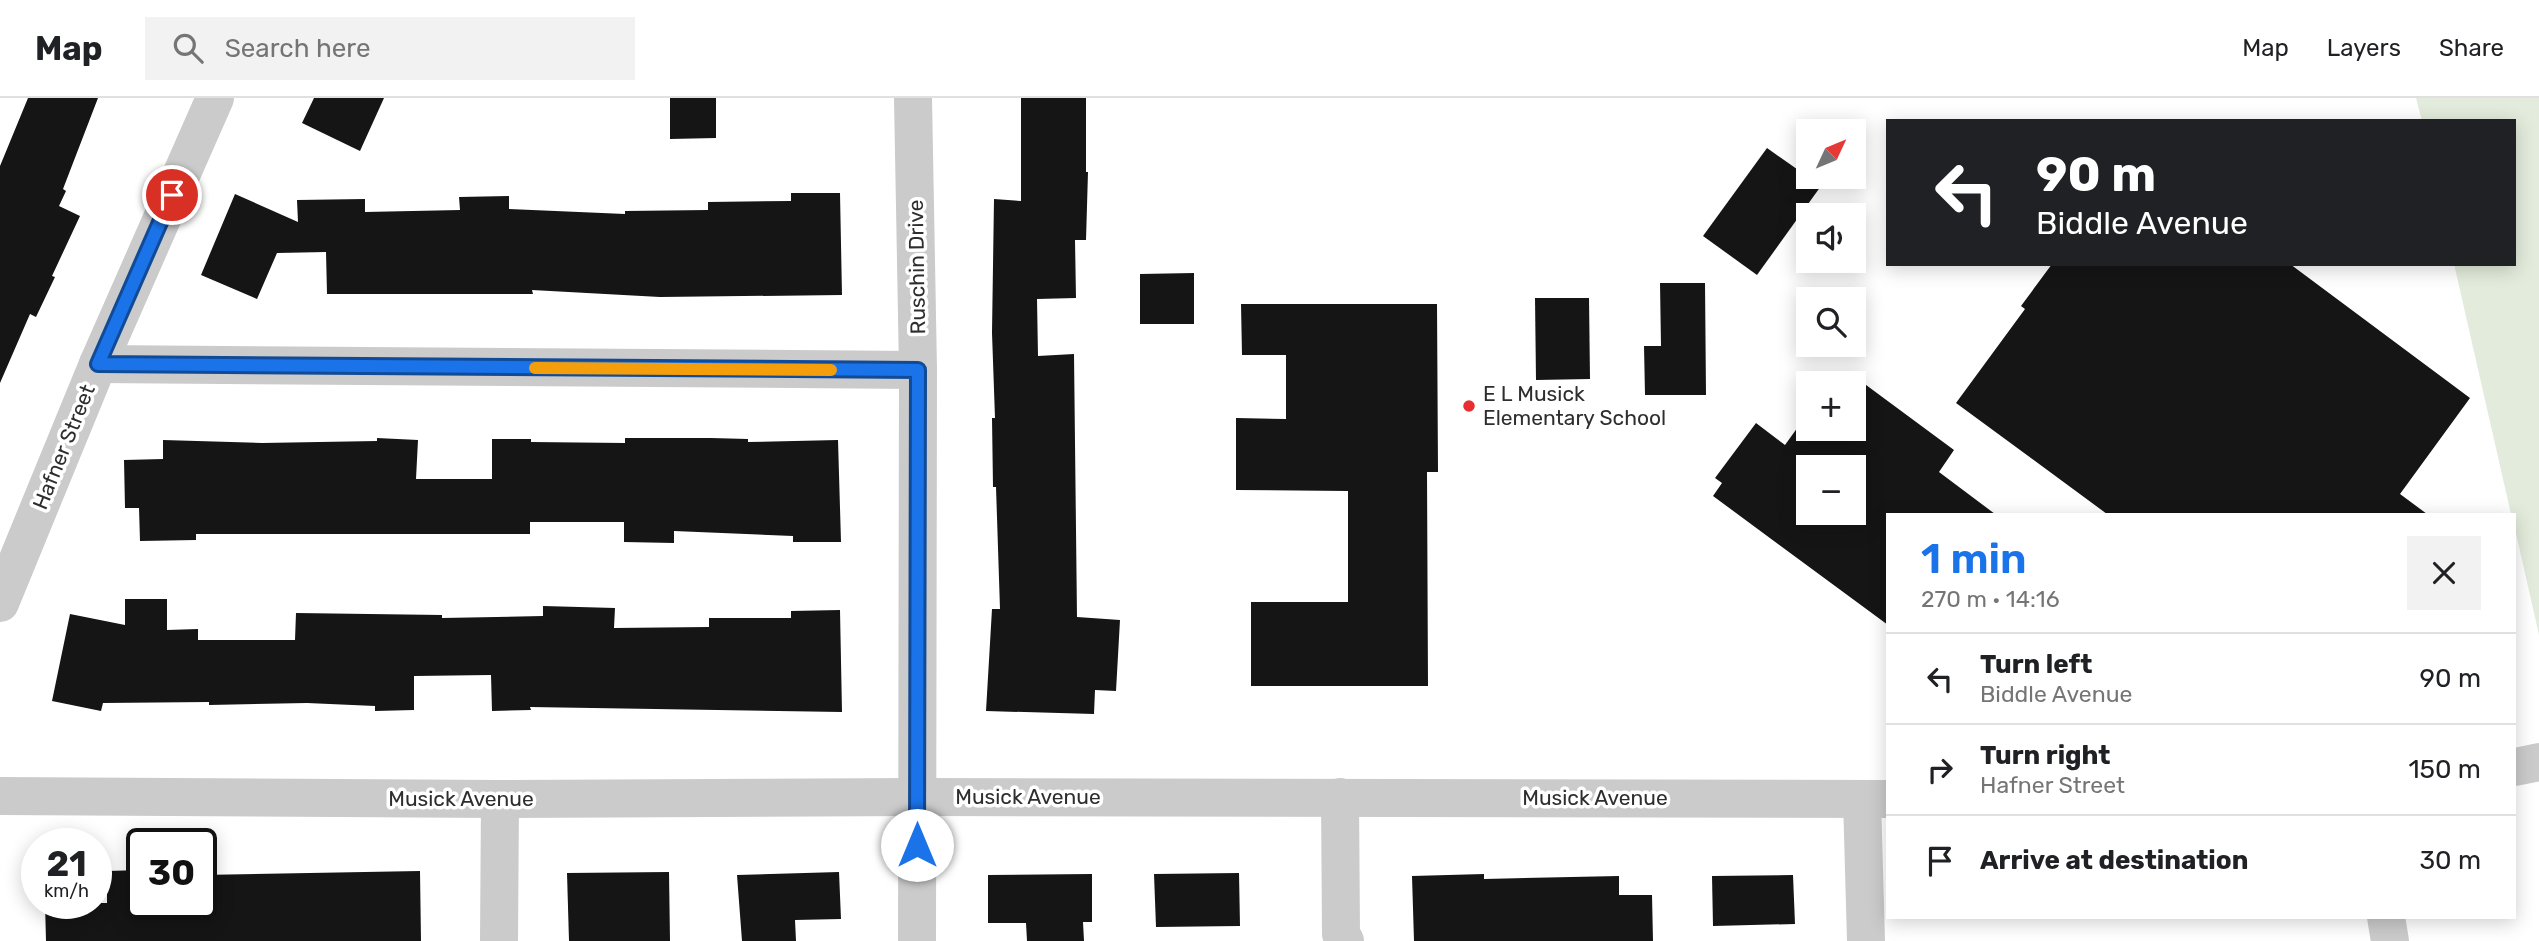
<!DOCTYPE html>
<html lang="en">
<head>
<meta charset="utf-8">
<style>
	:root { --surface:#fff; --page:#f2f2f2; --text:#202124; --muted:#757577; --line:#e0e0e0; --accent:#1a73e8 }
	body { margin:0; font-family:Rubik,sans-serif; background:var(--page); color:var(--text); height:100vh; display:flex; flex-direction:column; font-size:26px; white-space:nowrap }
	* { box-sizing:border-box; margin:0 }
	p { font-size:23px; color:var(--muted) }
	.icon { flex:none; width:38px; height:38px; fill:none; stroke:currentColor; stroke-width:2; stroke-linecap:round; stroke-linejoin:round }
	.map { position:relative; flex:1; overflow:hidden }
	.drawer { position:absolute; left:1886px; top:415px; width:630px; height:406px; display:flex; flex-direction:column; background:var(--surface); border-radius:0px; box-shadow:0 4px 18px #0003 }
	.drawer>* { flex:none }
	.guide { position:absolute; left:1886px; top:21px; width:630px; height:147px; border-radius:0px; box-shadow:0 4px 18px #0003; background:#202124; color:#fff; overflow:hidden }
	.needle { width:46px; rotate:46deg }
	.tools { position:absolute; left:1796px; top:21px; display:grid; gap:14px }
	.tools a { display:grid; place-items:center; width:70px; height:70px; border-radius:0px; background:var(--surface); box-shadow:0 4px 18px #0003; font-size:35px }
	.speed { position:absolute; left:21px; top:730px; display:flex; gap:14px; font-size:35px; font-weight:700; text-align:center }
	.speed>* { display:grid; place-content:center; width:91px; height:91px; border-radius:50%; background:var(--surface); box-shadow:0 4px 18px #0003; line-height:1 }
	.speed small { font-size:18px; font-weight:400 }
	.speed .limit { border:4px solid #111; border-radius:10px; background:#fff; color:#111 }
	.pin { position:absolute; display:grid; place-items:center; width:60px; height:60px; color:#fff; margin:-30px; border:4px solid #fff; border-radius:50%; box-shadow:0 2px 7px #0007 }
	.me { position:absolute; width:77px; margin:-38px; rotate:0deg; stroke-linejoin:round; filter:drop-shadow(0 0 5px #0008) }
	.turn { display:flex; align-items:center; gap:24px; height:147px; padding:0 35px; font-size:32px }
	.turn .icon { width:91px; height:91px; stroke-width:2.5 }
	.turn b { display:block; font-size:49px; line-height:60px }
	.round { display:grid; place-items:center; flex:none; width:74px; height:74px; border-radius:0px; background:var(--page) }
	.headline { display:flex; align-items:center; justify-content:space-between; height:119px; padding:0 35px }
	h1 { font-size:42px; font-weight:600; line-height:52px; color:var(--accent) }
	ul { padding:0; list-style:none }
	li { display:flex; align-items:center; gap:21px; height:91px; padding:0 35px; border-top:2px solid var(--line) }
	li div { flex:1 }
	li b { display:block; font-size:26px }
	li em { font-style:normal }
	header { display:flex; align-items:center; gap:42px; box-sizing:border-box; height:98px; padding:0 35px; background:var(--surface); border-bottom:2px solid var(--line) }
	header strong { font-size:33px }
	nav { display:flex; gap:38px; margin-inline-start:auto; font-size:24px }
	.search { width:490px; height:63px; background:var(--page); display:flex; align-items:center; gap:18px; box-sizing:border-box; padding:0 24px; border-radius:0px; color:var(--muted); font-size:26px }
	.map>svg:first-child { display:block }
</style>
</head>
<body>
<header>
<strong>Map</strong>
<div class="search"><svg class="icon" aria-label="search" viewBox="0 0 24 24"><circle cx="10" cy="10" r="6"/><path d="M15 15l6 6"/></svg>Search here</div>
<nav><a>Map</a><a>Layers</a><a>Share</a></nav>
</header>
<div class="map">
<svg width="2539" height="843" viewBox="0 0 2539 843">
	<rect width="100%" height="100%" fill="#fff"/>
	<!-- green -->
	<path fill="#e3ecdc" d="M 2416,0 L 2539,0 L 2539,537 L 2515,431 L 2515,416 L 2511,416 L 2454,166 L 2515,166 L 2515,23 L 2422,23 Z"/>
	<!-- building -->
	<g fill="#151515" fill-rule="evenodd">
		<path d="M 28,0 L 98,0 L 63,91 L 66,93 L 59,108 L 80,118 L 52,178 L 55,179 L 36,219 L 30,216 L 0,285 L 0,68 Z"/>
		<path d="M 314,0 L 384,0 L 360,53 L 302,25 Z"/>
		<path d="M 670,0 L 716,0 L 716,40 L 670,41 Z"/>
		<path d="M 1021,0 L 1086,0 L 1086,74 L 1088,74 L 1086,142 L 1075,142 L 1076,200 L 1037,201 L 1038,258 L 1074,256 L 1077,519 L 1120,522 L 1116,593 L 1095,592 L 1094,616 L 986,613 L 992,511 L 1000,511 L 996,389 L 993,389 L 992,320 L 995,320 L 992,235 L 994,101 L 1021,103 Z"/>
		<path d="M 1767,50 L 1821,88 L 1757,177 L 1703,138 Z"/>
		<path d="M 791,95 L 840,95 L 842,197 L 660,199 L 532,192 L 533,196 L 327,196 L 326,154 L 277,155 L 257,201 L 201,177 L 235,96 L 298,124 L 297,102 L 365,101 L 365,114 L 460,112 L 459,99 L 509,98 L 509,111 L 625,116 L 625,113 L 708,112 L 708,104 L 791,103 Z"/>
		<path d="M 2052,166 L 2290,166 L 2470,300 L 2400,396 L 2427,416 L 2107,416 L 1956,305 L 2025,211 L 2021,208 Z"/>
		<path d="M 1194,175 L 1194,226 L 1140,226 L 1140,176 Z"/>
		<path d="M 1660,185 L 1705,185 L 1706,297 L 1645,297 L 1644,248 L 1661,248 Z"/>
		<path d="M 1535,200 L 1589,200 L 1590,281 L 1536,282 Z"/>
		<path d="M 1241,206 L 1437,206 L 1438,374 L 1427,374 L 1428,588 L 1251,588 L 1251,504 L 1348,504 L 1348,393 L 1236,392 L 1236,320 L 1286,321 L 1286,257 L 1242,257 Z"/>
		<path d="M 1862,284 L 1954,352 L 1939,374 L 1995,416 L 1888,416 L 1888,527 L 1713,398 L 1722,385 L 1715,380 L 1756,325 L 1785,347 L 1808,315 L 1808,331 L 1853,331 L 1853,296 ZM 1808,369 L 1853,369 L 1853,415 L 1808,415 Z"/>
		<path d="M 377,340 L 418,342 L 416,381 L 492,381 L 492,341 L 531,341 L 531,344 L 625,345 L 625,340 L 711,340 L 748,341 L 748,344 L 838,342 L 841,444 L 793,444 L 793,438 L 674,433 L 674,445 L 624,444 L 624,424 L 530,424 L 530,436 L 196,436 L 196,442 L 140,443 L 139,410 L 125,410 L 124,362 L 163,361 L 163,342 L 262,345 L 377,343 Z"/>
		<path d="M 125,501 L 167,501 L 167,532 L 198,531 L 198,542 L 295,542 L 296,515 L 442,517 L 442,520 L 543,518 L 543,508 L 615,510 L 614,530 L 709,529 L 709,520 L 791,520 L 791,513 L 840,512 L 842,614 L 530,609 L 531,612 L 492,613 L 491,577 L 414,578 L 414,612 L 375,613 L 375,608 L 307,605 L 209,607 L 209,604 L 103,605 L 101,613 L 52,603 L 70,516 L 125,527 Z"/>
		<path d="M 142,772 L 142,805 L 201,805 L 201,777 L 420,773 L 421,843 L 46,843 L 45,805 L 107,805 L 107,773 Z"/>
		<path d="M 669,774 L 670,843 L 569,843 L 567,775 Z"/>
		<path d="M 839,774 L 841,821 L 795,822 L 796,843 L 742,843 L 737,777 Z"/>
		<path d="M 1239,775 L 1240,828 L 1156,829 L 1154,776 Z"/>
		<path d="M 1092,776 L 1092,824 L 1083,824 L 1084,843 L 1027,843 L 1026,825 L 988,825 L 988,777 Z"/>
		<path d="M 1484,776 L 1484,781 L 1619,778 L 1619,797 L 1652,797 L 1653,843 L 1414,843 L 1412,778 Z"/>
		<path d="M 1793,777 L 1795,826 L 1713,828 L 1712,778 Z"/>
	</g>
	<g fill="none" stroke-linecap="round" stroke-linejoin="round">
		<!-- minor -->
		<g stroke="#cbcbcb" stroke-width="38">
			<path d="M 913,0 L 918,272 L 917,843"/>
			<path d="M 98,266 L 918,272"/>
			<path d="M 0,505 L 98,266 L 215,0"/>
			<path d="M 2515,669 L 2539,664"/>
			<path d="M 0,698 L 500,701 L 917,699 L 1888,701"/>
			<path d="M 1340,699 L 1341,836 L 1345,843"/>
			<path d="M 1862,701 L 1866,843"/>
			<path d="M 2386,819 L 2390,843"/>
			<path d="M 499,843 L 500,701"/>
		</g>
	</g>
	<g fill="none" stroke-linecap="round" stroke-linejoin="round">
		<!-- route casing -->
		<g stroke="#114b97" stroke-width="18">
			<path id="route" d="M 172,97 L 98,266 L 918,272 L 917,747"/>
		</g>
		<!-- route -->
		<use href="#route" stroke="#1a73e8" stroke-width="12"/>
		<!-- slow -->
		<path stroke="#f59e0b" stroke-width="12" d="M 535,270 L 831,272"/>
	</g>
	<!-- markers -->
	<circle fill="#e82e30" stroke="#fff" stroke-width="2.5" cx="1469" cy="308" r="7"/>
	<g text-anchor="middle" stroke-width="7" stroke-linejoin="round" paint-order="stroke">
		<!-- street labels -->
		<g font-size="21" fill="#2e2e2e" stroke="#fff">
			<text transform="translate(917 169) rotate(-91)" y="7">Ruschin Drive</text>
			<text transform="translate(64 349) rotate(-68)" y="7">Hafner Street</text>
			<text x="1028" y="706">Musick Avenue</text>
			<text x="1595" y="707">Musick Avenue</text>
			<text x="461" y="708">Musick Avenue</text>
		</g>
		<!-- poi labels -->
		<g font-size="21" fill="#2e2e2e" stroke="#fff" text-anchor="start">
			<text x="1483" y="303">E L Musick<tspan x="1483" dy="24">Elementary School</tspan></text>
		</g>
	</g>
</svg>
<div class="tools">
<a><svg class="needle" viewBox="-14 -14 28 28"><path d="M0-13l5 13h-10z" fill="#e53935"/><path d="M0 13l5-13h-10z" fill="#757577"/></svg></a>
<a><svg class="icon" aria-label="sound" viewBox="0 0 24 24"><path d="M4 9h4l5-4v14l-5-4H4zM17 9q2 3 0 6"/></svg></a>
<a><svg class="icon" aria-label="search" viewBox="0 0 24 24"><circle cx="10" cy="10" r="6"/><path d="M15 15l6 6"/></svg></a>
<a>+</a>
<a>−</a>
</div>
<div class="speed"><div>21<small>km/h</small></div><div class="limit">30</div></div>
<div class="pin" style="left:172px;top:97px;background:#d93025"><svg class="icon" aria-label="arrive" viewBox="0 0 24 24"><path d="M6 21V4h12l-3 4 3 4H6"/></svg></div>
<svg class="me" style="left:917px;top:747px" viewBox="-20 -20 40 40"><circle r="19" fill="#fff"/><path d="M0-13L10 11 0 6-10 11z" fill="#1a73e8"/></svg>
<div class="guide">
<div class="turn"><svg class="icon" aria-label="left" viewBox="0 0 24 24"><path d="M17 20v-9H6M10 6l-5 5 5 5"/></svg><div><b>90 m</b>Biddle Avenue</div></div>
</div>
<section class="drawer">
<div class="headline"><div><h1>1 min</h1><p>270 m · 14:16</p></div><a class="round"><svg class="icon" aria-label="close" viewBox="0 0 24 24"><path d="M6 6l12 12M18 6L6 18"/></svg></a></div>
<ul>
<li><svg class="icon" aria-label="left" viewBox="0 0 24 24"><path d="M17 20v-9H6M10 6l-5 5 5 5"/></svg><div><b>Turn left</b><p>Biddle Avenue</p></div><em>90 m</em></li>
<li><svg class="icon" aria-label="right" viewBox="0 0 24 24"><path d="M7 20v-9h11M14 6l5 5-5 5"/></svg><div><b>Turn right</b><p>Hafner Street</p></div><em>150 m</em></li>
<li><svg class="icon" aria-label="arrive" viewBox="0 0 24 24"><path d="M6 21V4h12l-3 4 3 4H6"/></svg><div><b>Arrive at destination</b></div><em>30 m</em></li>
</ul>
</section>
</div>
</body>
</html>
